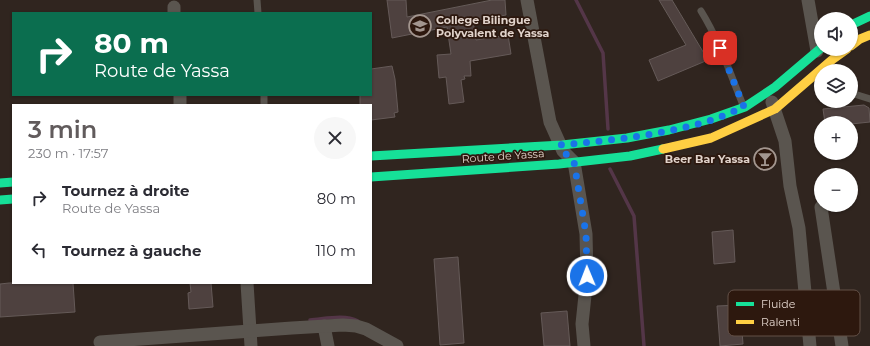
<!DOCTYPE html>
<html lang="fr">
<head>
<meta charset="utf-8">
<style>
	:root { --surface:#fff; --page:#f7f7f7; --text:#2b2b33; --muted:#7c7c81; --accent:#615b5c }
	body { margin:0; font-family:Montserrat,sans-serif; background:var(--page); color:var(--text); height:100vh; display:flex; flex-direction:column; font-size:15px; white-space:nowrap }
	* { box-sizing:border-box; margin:0 }
	p { font-size:13px; color:var(--muted) }
	.icon { flex:none; width:22px; height:22px; fill:none; stroke:currentColor; stroke-width:2; stroke-linecap:round; stroke-linejoin:round }
	.map { position:relative; flex:1; overflow:hidden }
	.panel { position:absolute; left:12px; top:104px; width:360px; height:180px; display:flex; flex-direction:column; background:var(--surface); border-radius:0px; box-shadow:0 1px 3px #0004 }
	.panel>* { flex:none }
	.guide { position:absolute; left:12px; top:12px; width:360px; height:84px; border-radius:0px; box-shadow:0 1px 3px #0004; background:#0b6e4f; color:#fff; overflow:hidden }
	.controls { position:absolute; left:814px; top:12px; display:grid; gap:8px }
	.controls a { display:grid; place-items:center; width:44px; height:44px; border-radius:50%; background:var(--surface); box-shadow:0 1px 3px #0004; font-size:20px }
	.pin { position:absolute; display:grid; place-items:center; width:34px; height:34px; color:#fff; margin:-17px; border-radius:8px; box-shadow:0 2px 6px #0006 }
	.me { position:absolute; width:44px; margin:-22px; rotate:359deg; stroke-linejoin:round; filter:drop-shadow(0 0 3px #0008) }
	.turn { display:flex; align-items:center; gap:14px; height:84px; padding:0 16px; font-size:18px }
	.turn .icon { width:52px; height:52px; stroke-width:2.5 }
	.turn b { display:block; font-size:28px; line-height:34px }
	.round { display:grid; place-items:center; flex:none; width:42px; height:42px; border-radius:21px; background:var(--page) }
	.overview { display:flex; align-items:center; justify-content:space-between; height:68px; padding:0 16px }
	h1 { font-size:24px; font-weight:600; line-height:30px; color:var(--accent) }
	ul { padding:0; list-style:none }
	li { display:flex; align-items:center; gap:12px; height:52px; padding:0 16px }
	li div { flex:1 }
	li b { display:block; font-size:15px }
	li em { font-style:normal }
	.map>svg:first-child { display:block }
</style>
</head>
<body>
<div class="map">
<svg width="870" height="346" viewBox="0 0 870 346">
	<rect width="100%" height="100%" fill="#30251f"/>
	<g fill="none" stroke-linecap="round" stroke-linejoin="round">
		<!-- stream -->
		<g stroke="#543648" stroke-width="3.5">
			<path d="M 576,0 L 603,53 L 608,129"/>
			<path d="M 610,169 L 634,216 L 644,346"/>
			<path d="M 310,320 C 325,319 344,314 358,321"/>
		</g>
	</g>
	<!-- building -->
	<g fill="#4e413f" stroke="#655a58">
		<path d="M 387,0 L 406,0 L 407,17 L 492,0 L 505,0 L 506,15 L 473,21 L 476,40 L 508,35 L 511,54 L 470,61 L 471,76 L 464,76 L 465,79 L 461,80 L 464,102 L 449,104 L 446,77 L 439,78 L 437,55 L 451,54 L 447,27 L 392,38 Z"/>
		<path d="M 659,0 L 672,0 L 708,60 L 658,81 L 649,60 L 686,45 Z"/>
		<path d="M 392,66 L 395,79 L 398,112 L 394,113 L 395,117 L 371,120 L 371,105 L 360,105 L 360,95 L 371,95 L 371,69 Z"/>
		<path d="M 864,105 L 869,108 L 870,122 L 851,124 L 825,123 L 823,109 Z"/>
		<path d="M 733,230 L 735,262 L 714,264 L 712,232 Z"/>
		<path d="M 458,257 L 464,343 L 440,345 L 434,259 Z"/>
		<path d="M 9,283 L 73,283 L 75,312 L 0,317 L 0,284 Z"/>
		<path d="M 190,283 L 211,283 L 213,307 L 189,309 L 188,293 L 191,292 Z"/>
		<path d="M 740,305 L 743,344 L 720,346 L 717,306 Z"/>
		<path d="M 567,311 L 570,346 L 544,346 L 541,313 Z"/>
	</g>
	<g fill="none" stroke-linecap="round" stroke-linejoin="round">
		<!-- lane -->
		<g stroke="#5a554f" stroke-width="7">
			<path d="M 257,0 L 258,13"/>
			<path d="M 701,11 C 719,40 730,73 743,105"/>
			<path d="M 851,93 L 870,99"/>
			<path d="M 264,95 L 264,105"/>
		</g>
		<!-- street -->
		<g stroke="#5a554f" stroke-width="13">
			<path d="M 527,0 L 550,122 L 563,151 L 574,162 L 586,234 L 587,276 L 582,324 L 584,346"/>
			<path d="M 808,0 L 817,51"/>
			<path d="M 174,7 L 174,13"/>
			<path d="M 180,95 L 180,105"/>
			<path d="M 772,102 L 785,141 L 790,186 L 799,228 L 810,346"/>
			<path d="M 821,207 L 842,346"/>
			<path d="M 247,283 L 251,346"/>
			<path d="M 324,326 L 328,346"/>
			<path d="M 100,342 L 292,328 L 343,325 L 356,326 L 366,329 L 397,346"/>
		</g>
		<!-- fast -->
		<g stroke="#16e098" stroke-width="9">
			<path d="M 851,25 L 870,16"/>
			<path d="M 371,156 L 562,145 L 627,138 L 669,130 L 711,119 L 745,107 L 775,87 L 821,48"/>
			<path d="M 371,177 L 559,164 L 630,156 L 663,149"/>
			<path d="M 0,183 L 13,182"/>
			<path d="M 0,200 L 13,199"/>
		</g>
		<!-- slow -->
		<g stroke="#ffcf43" stroke-width="9">
			<path d="M 851,46 L 860,39 L 870,35"/>
			<path d="M 663,149 L 711,138 L 775,109 L 833,59 L 847,49"/>
		</g>
	</g>
	<g fill="none" stroke-linecap="round" stroke-linejoin="round">
		<!-- route -->
		<path stroke="#1a73e8" stroke-width="7" stroke-dasharray="0 12.6" d="M 587,276 L 586,234 L 574,162 L 568,157 L 560,145 C 613,140 665,135 715,119 C 725,115 735,111 744,107 L 720,48"/>
	</g>
	<!-- icons -->
	<defs>
		<g id="school-ring" transform="scale(1.15)"><circle r="9.5" fill="#2d180e" stroke="#a3968f" stroke-width="1.5"/><path d="M0-5L7-2L0 1L-7-2ZM-4 1L0 2.5L4 1V4Q0 6-4 4Z" fill="#a3968f"/></g>
		<g id="bar-ring" transform="scale(1.15)"><circle r="9.5" fill="#2d180e" stroke="#a3968f" stroke-width="1.5"/><path d="M-6-5H6L.8 .8V4.5H3.5V6h-7V4.5H-.8V.8Z" fill="#a3968f"/></g>
	</defs>
	<g fill-rule="evenodd">
		<use href="#school-ring" x="420" y="26"/>
		<use href="#bar-ring" x="765" y="159"/>
	</g>
	<g text-anchor="middle" stroke-width="3.5" stroke-linejoin="round" paint-order="stroke">
		<!-- poi labels -->
		<g font-size="11" font-weight="bold" fill="#e1d3cb" stroke="#2d180e" text-anchor="start">
			<text x="436" y="24">College Bilingue<tspan x="436" dy="13">Polyvalent de Yassa</tspan></text>
			<text x="750" y="163" text-anchor="end">Beer Bar Yassa</text>
		</g>
		<!-- street labels -->
		<g font-size="11" fill="#e1d3cb" stroke="#2d180e">
			<text transform="translate(503 156) rotate(-4)" y="4">Route de Yassa</text>
		</g>
	</g>
	<!-- legend -->
	<rect x="728" y="290" width="132" height="46" rx="6" fill="#2d180e" stroke="#635047" stroke-width="1"/>
	<rect x="736" y="302" width="18" height="4" fill="#16e098"/>
	<rect x="736" y="320" width="18" height="4" fill="#ffcf43"/>
	<g font-size="11" fill="#e1d3cb">
		<text x="761" y="308">Fluide</text>
		<text x="761" y="326">Ralenti</text>
	</g>
</svg>
<div class="controls">
<a><svg class="icon" aria-label="sound" viewBox="0 0 24 24"><path d="M4 9h4l5-4v14l-5-4H4zM17 9q2 3 0 6"/></svg></a>
<a><svg class="icon" aria-label="layers" viewBox="0 0 24 24"><path d="M12 4l9 5-9 5-9-5zM3 14l9 5 9-5"/></svg></a>
<a>+</a>
<a>−</a>
</div>
<div class="pin" style="left:720px;top:48px;background:#d93025"><svg class="icon" aria-label="arrive" viewBox="0 0 24 24"><path d="M6 21V4h12l-3 4 3 4H6"/></svg></div>
<svg class="me" style="left:587px;top:276px" viewBox="-20 -20 40 40"><circle r="17" fill="#1a73e8" stroke="#fff" stroke-width="3"/><path d="M0-11L8 9 0 5-8 9z" fill="#fff"/></svg>
<div class="guide">
<div class="turn"><svg class="icon" aria-label="right" viewBox="0 0 24 24"><path d="M7 20v-9h11M14 6l5 5-5 5"/></svg><div><b>80 m</b>Route de Yassa</div></div>
</div>
<section class="panel">
<div class="overview"><div><h1>3 min</h1><p>230 m · 17:57</p></div><a class="round"><svg class="icon" aria-label="close" viewBox="0 0 24 24"><path d="M6 6l12 12M18 6L6 18"/></svg></a></div>
<ul>
<li><svg class="icon" aria-label="right" viewBox="0 0 24 24"><path d="M7 20v-9h11M14 6l5 5-5 5"/></svg><div><b>Tournez à droite</b><p>Route de Yassa</p></div><em>80 m</em></li>
<li><svg class="icon" aria-label="left" viewBox="0 0 24 24"><path d="M17 20v-9H6M10 6l-5 5 5 5"/></svg><div><b>Tournez à gauche</b></div><em>110 m</em></li>
</ul>
</section>
</div>
</body>
</html>
